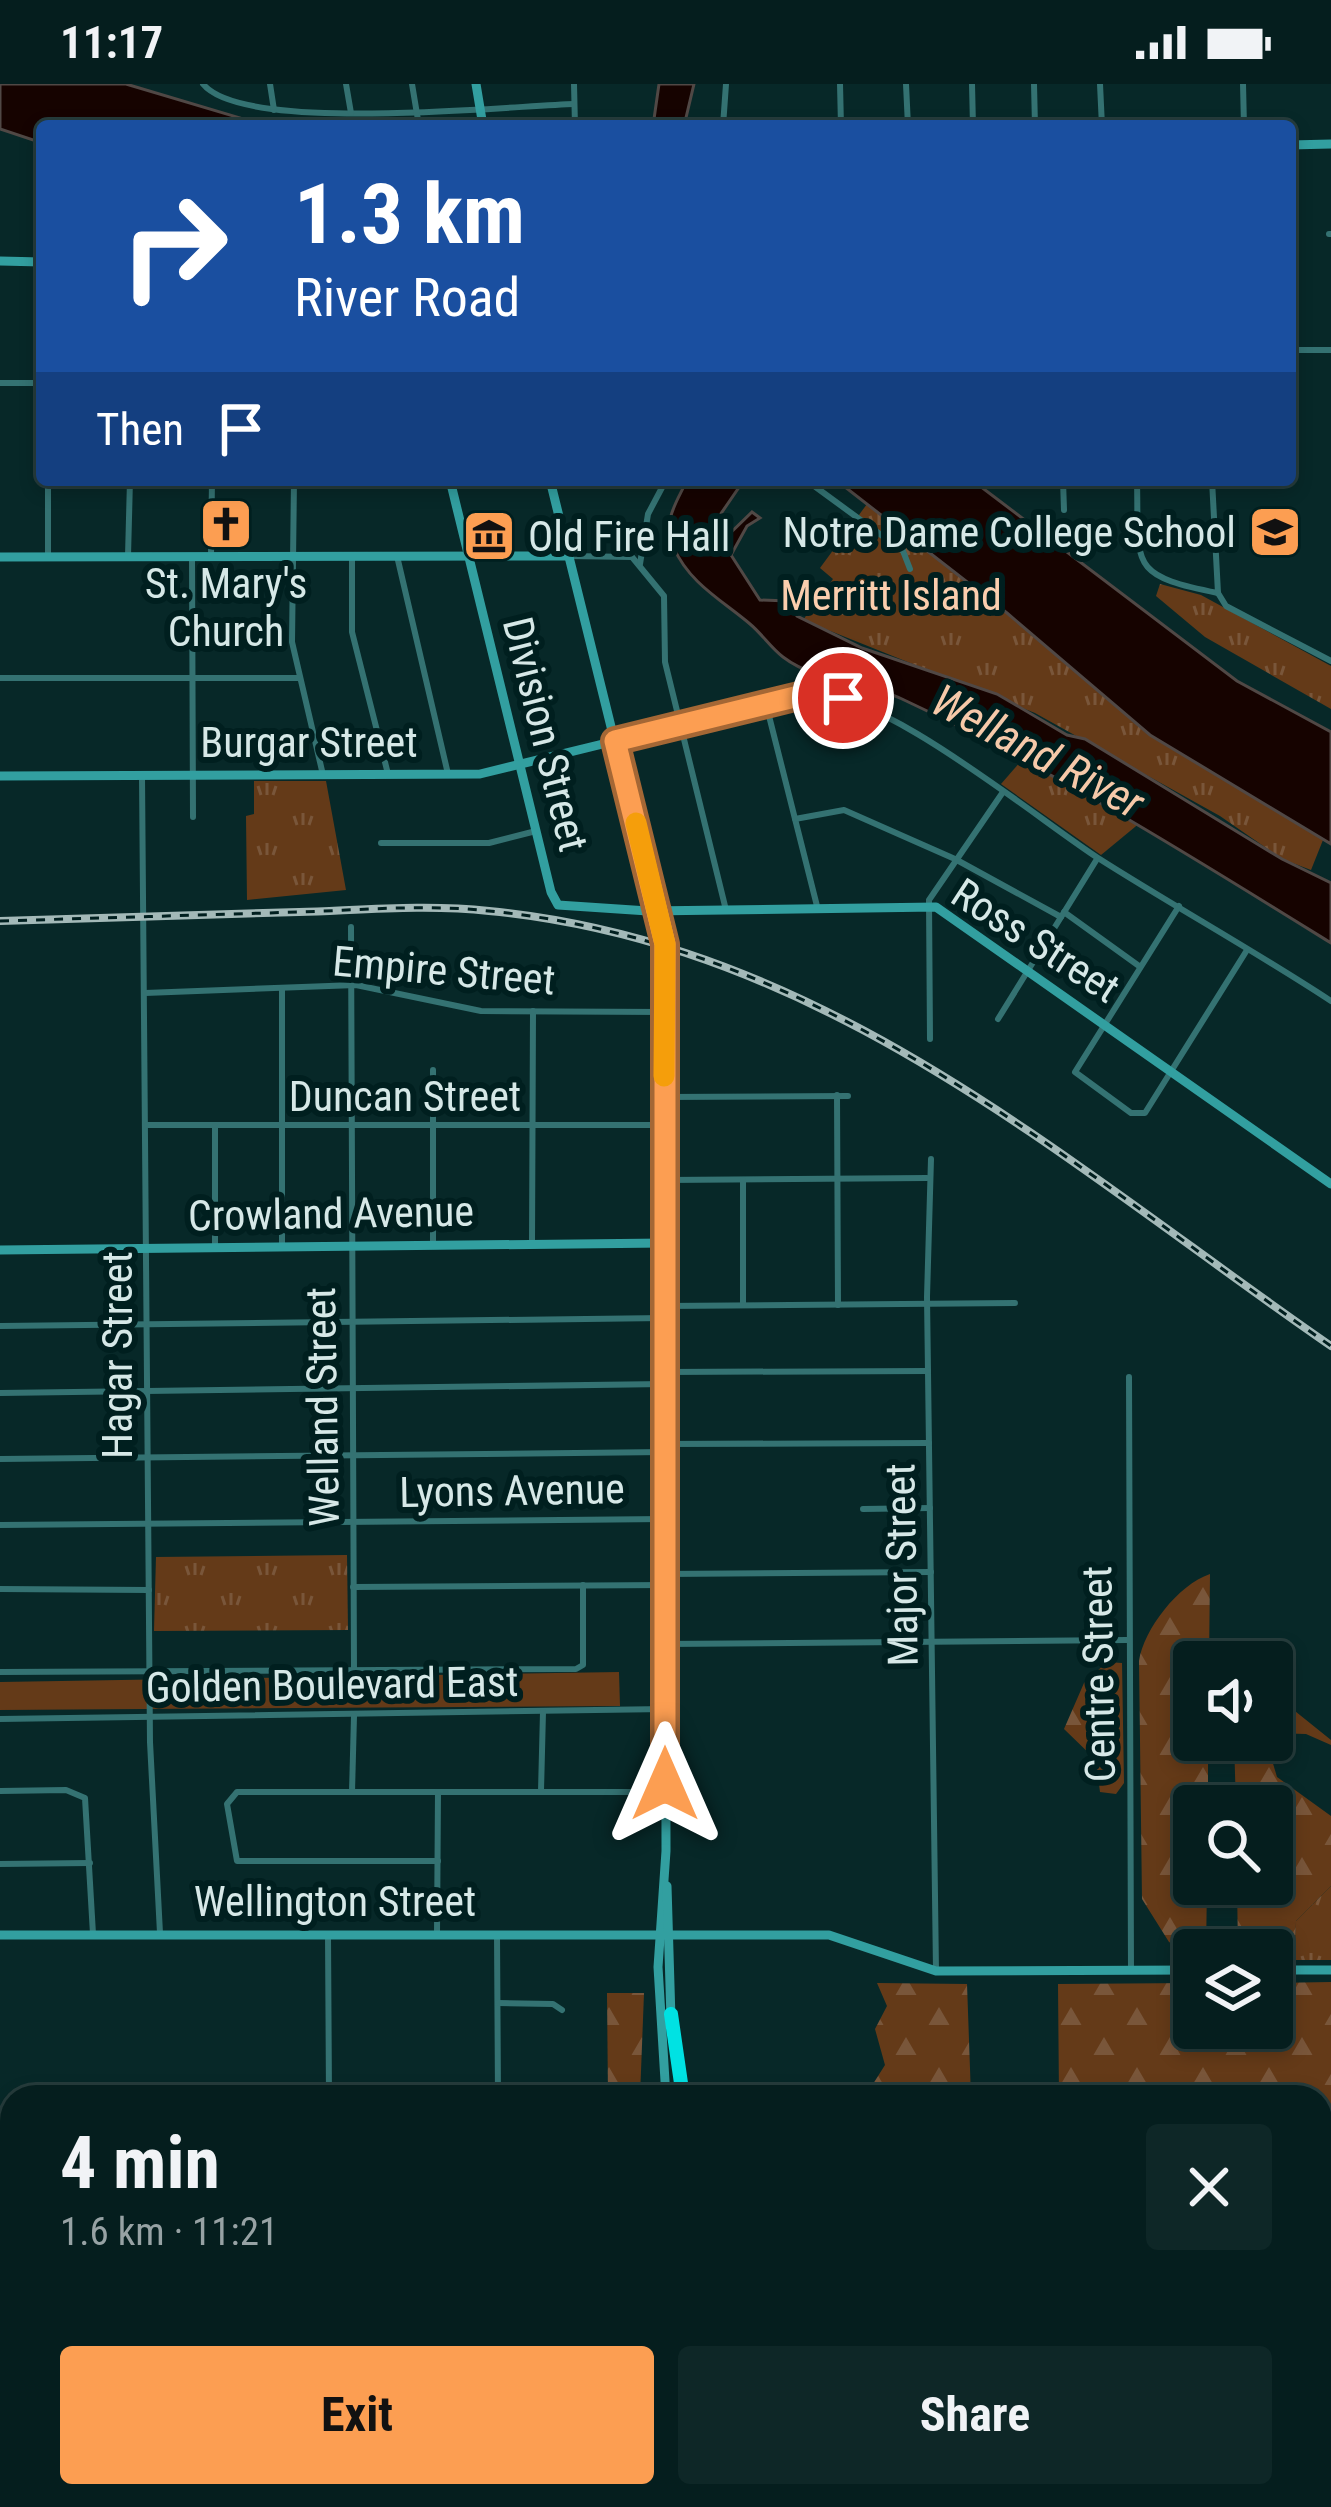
<!DOCTYPE html>
<html lang="en">
<head>
<meta charset="utf-8">
<style>
	:root { --surface:#051e1e; --page:#0e2727; --text:#f1f3f6; --muted:#97a2a4; --line:#263c3c; --accent:#fc9e52 }
	body { margin:0; font-family:"Roboto Condensed",sans-serif; background:var(--page); color:var(--text); height:100vh; display:flex; flex-direction:column; font-size:45px; white-space:nowrap }
	* { box-sizing:border-box; margin:0 }
	p { font-size:39px; color:var(--muted) }
	.icon { flex:none; width:66px; height:66px; fill:none; stroke:currentColor; stroke-width:2; stroke-linecap:round; stroke-linejoin:round }
	.map { position:relative; flex:1; overflow:hidden }
	.panel { position:absolute; left:0px; top:2001px; width:1332px; height:423px; display:flex; flex-direction:column; background:var(--surface); border-radius:36px 36px 0 0; box-shadow:0 6px 18px #0003,0 0 0 3px var(--line) }
	.panel>* { flex:none }
	.guide { position:absolute; left:36px; top:36px; width:1260px; height:366px; border-radius:12px; box-shadow:0 6px 18px #0003,0 0 0 3px var(--line); background:#1a4fa0; color:#fff; overflow:hidden }
	.tools { position:absolute; left:1173px; top:1557px; display:grid; gap:24px }
	.tools a { display:grid; place-items:center; width:120px; height:120px; border-radius:12px; background:var(--surface); box-shadow:0 6px 18px #0003,0 0 0 3px var(--line); font-size:60px }
	.pin { position:absolute; display:grid; place-items:center; width:102px; height:102px; color:#fff; margin:-51px; border:6px solid #fff; border-radius:50%; box-shadow:0 3px 12px #0007 }
	.me { position:absolute; width:132px; margin:-66px; rotate:0deg; stroke-linejoin:round; filter:drop-shadow(0 0 9px #0008) }
	.turn { display:flex; align-items:center; gap:42px; height:252px; padding:0 60px; font-size:54px }
	.turn .icon { width:156px; height:156px; stroke-width:2.5 }
	.turn b { display:block; font-size:84px; line-height:102px }
	.then { display:flex; align-items:center; height:114px; padding:0 60px; background:#0003; gap:24px; font-size:45px }
	.round { display:grid; place-items:center; flex:none; width:126px; height:126px; border-radius:12px; background:var(--page) }
	.headline { display:flex; align-items:center; justify-content:space-between; height:204px; padding:0 60px }
	h1 { font-size:72px; font-weight:700; line-height:90px }
	.cta { display:flex; gap:24px; margin-top:auto; padding:24px 60px }
	.cta a { flex:1; height:138px; border-radius:12px; background:var(--accent); color:#111; font-size:48px; font-weight:700; line-height:138px; text-align:center }
	.cta a+a { background:var(--page); color:var(--text) }
	.status { display:flex; justify-content:space-between; align-items:center; height:84px; padding:0 60px; background:var(--surface); direction:ltr }
	.status svg { height:33px; fill:currentColor }
	.map>svg:first-child { display:block }
</style>
</head>
<body>
<div class="status"><b>11:17</b><svg viewBox="0 0 49 12"><path d="M0 12V9h3v3zM5 12V6h3v6zM10 12V3h3v9zM15 12V0h3v12zM26 1h20v11H26zM47 4h2v5h-2z"/></svg></div>
<div class="map">
<svg width="1331" height="2423" viewBox="0 0 1331 2423">
	<defs>
		<pattern id="forest-firs" width="22" height="20" patternUnits="userSpaceOnUse" patternTransform="scale(3)"><rect width="22" height="20" fill="#643a18"/><path d="M5 1l3.5 6h-7zM16 11l3.5 6h-7z" fill="#79563a"/></pattern>
		<pattern id="park-tufts" width="24" height="20" patternUnits="userSpaceOnUse" patternTransform="scale(3)"><rect width="24" height="20" fill="#643a18"/><path d="M3 7l-1-3M5 7V3M7 7l1-3M15 17l-1-3M17 17v-4M19 17l1-3" fill="none" stroke="#79563a"/></pattern>
	</defs>
	<rect width="100%" height="100%" fill="#072828"/>
	<!-- grass -->
	<g fill="#643a18">
		<path d="M 619,1588 L 620,1622 L 0,1626 L 0,1598 Z"/>
		<path d="M 1320,2240 L 1331,2242 L 1331,2423 L 861,2423 L 783,2412 L 1320,2412 Z"/>
	</g>
	<!-- forest -->
	<g fill="url(#forest-firs)">
		<path d="M 1210,1490 L 1209,1578 L 1194,1578 L 1194,1656 L 1208,1656 L 1208,1722 L 1194,1722 L 1194,1800 L 1207,1800 L 1206,1866 L 1194,1866 L 1194,1871 L 1169,1858 L 1142,1815 L 1139,1577 C 1144,1545 1178,1501 1210,1490 Z"/>
		<path d="M 1107,1578 L 1122,1579 L 1124,1699 L 1116,1710 L 1100,1708 L 1096,1676 L 1064,1645 L 1084,1599 Z"/>
		<path d="M 1275,1611 L 1331,1656 L 1331,1661 L 1306,1650 L 1272,1649 Z"/>
		<path d="M 1234,1656 L 1266,1656 L 1277,1693 L 1331,1732 L 1331,1802 L 1296,1837 L 1295,1876 L 1262,1855 L 1249,1866 L 1238,1866 L 1237,1800 L 1272,1800 L 1272,1722 L 1236,1722 Z"/>
		<path d="M 1331,1898 L 1331,2194 L 1320,2192 L 1320,2013 L 1059,2013 L 1058,1900 L 1194,1899 L 1194,1944 L 1272,1944 L 1272,1899 Z"/>
		<path d="M 877,1899 L 967,1900 L 971,2013 L 877,2013 L 873,2000 L 885,1981 L 875,1945 L 887,1922 Z"/>
		<path d="M 607,1909 L 644,1909 L 640,2013 L 608,2013 Z"/>
		<path d="M 0,2157 L 12,2157 L 12,2249 L 0,2255 Z"/>
	</g>
	<!-- park -->
	<g fill="url(#park-tufts)">
		<path d="M 867,420 L 1192,673 L 1323,756 L 1311,786 L 1282,775 L 1220,732 L 1035,629 L 803,536 L 833,495 L 820,484 Z"/>
		<path d="M 1160,500 L 1201,511 L 1331,582 L 1331,625 L 1205,553 L 1156,512 Z"/>
		<path d="M 1022,676 L 1141,738 L 1101,771 L 1001,700 Z"/>
		<path d="M 254,697 L 326,697 L 346,806 L 247,816 L 246,732 L 254,730 Z"/>
		<path d="M 347,1471 L 348,1546 L 154,1547 L 156,1473 Z"/>
		<path d="M 1331,1802 L 1331,1876 L 1295,1876 L 1296,1837 Z"/>
	</g>
	<!-- water -->
	<g fill="#160300" stroke="#504845" stroke-width="3">
		<path d="M 0,0 L 126,0 L 267,42 L 42,42 L 42,59 L 0,45 Z"/>
		<path d="M 659,0 L 694,0 L 684,42 L 653,42 Z"/>
		<path d="M 687,396 L 744,396 L 709,447 L 718,461 L 752,428 L 760,434 L 747,442 L 731,471 L 760,516 L 788,517 L 797,532 L 862,564 L 997,610 L 1067,651 L 1085,655 L 1282,775 L 1331,799 L 1331,859 C 1191,772 1052,685 902,615 C 864,597 817,599 783,573 C 771,564 762,550 750,540 C 723,517 689,499 674,464 C 662,436 676,420 687,396 Z"/>
		<path d="M 836,396 L 972,396 L 1237,597 L 1331,648 L 1331,760 L 1150,651 L 1007,529 Z"/>
		<path d="M 0,2317 L 12,2319 L 12,2412 L 549,2412 L 621,2423 L 0,2423 Z"/>
	</g>
	<g fill="none" stroke-linecap="round" stroke-linejoin="round">
		<!-- stream -->
		<g stroke="#504845" stroke-width="3">
			<path d="M 1320,2193 L 1331,2195"/>
			<path d="M 0,2212 L 12,2212"/>
		</g>
		<!-- primary-tunnel -->
		<g stroke="#264545" stroke-width="10" stroke-dasharray="10 5" stroke-linecap="butt">
			<path d="M 661,2423 L 661,2412"/>
			<path d="M 669,2423 L 669,2412"/>
		</g>
		<!-- street -->
		<g stroke="#347272" stroke-width="6">
			<path d="M 203,0 C 243,50 506,22 574,20"/>
			<path d="M 270,0 L 274,26"/>
			<path d="M 346,0 L 351,29"/>
			<path d="M 412,0 L 419,42"/>
			<path d="M 574,0 L 575,42"/>
			<path d="M 840,0 L 841,42"/>
			<path d="M 906,0 L 908,42"/>
			<path d="M 972,0 L 973,42"/>
			<path d="M 1034,0 L 1035,42"/>
			<path d="M 1100,0 L 1102,42"/>
			<path d="M 1243,0 L 1244,42"/>
			<path d="M 723,42 L 726,0"/>
			<path d="M 1329,150 L 1331,150"/>
			<path d="M 1290,266 L 1331,266"/>
			<path d="M 0,299 L 42,299"/>
			<path d="M 294,396 L 292,558 L 323,691"/>
			<path d="M 806,396 L 903,467 L 910,485"/>
			<path d="M 1063,396 L 1064,426"/>
			<path d="M 1137,396 C 1139,482 1127,491 1218,509 L 1226,522 L 1331,577"/>
			<path d="M 1212,396 L 1218,509"/>
			<path d="M 128,472 L 130,396"/>
			<path d="M 192,472 L 193,733"/>
			<path d="M 211,472 L 212,396"/>
			<path d="M 352,472 L 352,548 L 388,690"/>
			<path d="M 397,472 L 448,690"/>
			<path d="M 569,472 L 632,473 L 664,512 L 665,578 L 725,822"/>
			<path d="M 48,473 L 48,396"/>
			<path d="M 640,480 L 648,430 L 666,396"/>
			<path d="M 0,594 L 299,594"/>
			<path d="M 766,620 L 817,822"/>
			<path d="M 615,657 L 807,610 C 876,601 1036,734 1098,774 C 1175,823 1255,867 1331,917"/>
			<path d="M 142,692 L 150,1658 L 160,1849"/>
			<path d="M 795,735 L 844,726 L 955,775 L 1061,833"/>
			<path d="M 381,759 L 489,759 L 536,747"/>
			<path d="M 1179,822 L 1075,988 L 1131,1029 L 1145,1029 L 1247,866"/>
			<path d="M 1064,828 L 1139,882"/>
			<path d="M 351,843 L 354,1586"/>
			<path d="M 145,909 L 356,901 L 481,927 L 665,928"/>
			<path d="M 998,935 L 1097,775"/>
			<path d="M 930,955 L 929,816 L 1003,708"/>
			<path d="M 433,986 L 433,1161"/>
			<path d="M 837,1011 L 838,1221"/>
			<path d="M 666,1013 L 848,1012"/>
			<path d="M 147,1041 L 664,1041"/>
			<path d="M 215,1042 L 215,1164"/>
			<path d="M 931,1075 L 927,1213 L 936,1887"/>
			<path d="M 667,1096 L 927,1094"/>
			<path d="M 743,1096 L 743,1221"/>
			<path d="M 532,1160 L 533,927"/>
			<path d="M 282,1164 L 282,905"/>
			<path d="M 664,1222 L 1015,1219"/>
			<path d="M 0,1242 L 664,1234"/>
			<path d="M 665,1288 L 928,1287"/>
			<path d="M 1129,1293 L 1131,1886"/>
			<path d="M 0,1309 L 665,1300"/>
			<path d="M 665,1360 L 929,1359"/>
			<path d="M 0,1375 L 665,1368"/>
			<path d="M 863,1425 L 930,1424"/>
			<path d="M 0,1441 L 665,1435"/>
			<path d="M 666,1490 L 931,1488"/>
			<path d="M 353,1503 L 666,1501"/>
			<path d="M 0,1505 L 149,1506"/>
			<path d="M 666,1560 L 1127,1556"/>
			<path d="M 0,1588 L 576,1585 L 583,1581 L 583,1501"/>
			<path d="M 0,1635 L 666,1625"/>
			<path d="M 0,1707 L 66,1706 L 85,1714 L 93,1850"/>
			<path d="M 541,1707 L 543,1628"/>
			<path d="M 352,1708 L 354,1632"/>
			<path d="M 438,1777 L 237,1777 L 227,1720 L 237,1708 L 665,1708"/>
			<path d="M 0,1780 L 90,1779"/>
			<path d="M 437,1849 L 438,1708"/>
			<path d="M 497,1850 L 498,2013"/>
			<path d="M 328,1851 L 329,2013"/>
			<path d="M 498,1919 L 553,1920 L 562,1926"/>
		</g>
		<!-- secondary -->
		<g stroke="#329fa0" stroke-width="9">
			<path d="M 476,0 L 483,42"/>
			<path d="M 1290,61 L 1331,60"/>
			<path d="M 0,177 L 42,178"/>
			<path d="M 450,396 L 551,808 L 558,821 L 648,827 L 936,823 L 1331,1100"/>
			<path d="M 550,396 L 665,861 L 666,1767 L 658,1883 L 666,2013"/>
			<path d="M 0,473 L 569,472"/>
			<path d="M 0,692 L 480,690 L 615,657"/>
			<path d="M 0,1166 L 664,1159"/>
			<path d="M 667,1802 L 671,1935"/>
			<path d="M 0,1851 L 829,1851 L 936,1887 L 1194,1886"/>
			<path d="M 1272,1886 L 1331,1886"/>
		</g>
		<!-- highway -->
		<g stroke="#00e2e3" stroke-width="14">
			<path d="M 671,1930 L 683,2013"/>
			<path d="M 1320,2210 L 1331,2212"/>
			<path d="M 1320,2224 L 1331,2226"/>
		</g>
		<!-- rail casing -->
		<g stroke="#a3b9b8" stroke-width="8">
			<path id="rail" d="M 0,837 C 100,834 199,831 299,828 C 362,826 427,820 489,827 C 826,860 1064,1078 1331,1262"/>
		</g>
		<!-- rail -->
		<use href="#rail" stroke="#001f1f" stroke-width="3" stroke-dasharray="9" stroke-linecap="butt"/>
	</g>
	<g fill="none" stroke-linecap="round" stroke-linejoin="round">
		<!-- route casing -->
		<g stroke="#a46735" stroke-width="30">
			<path id="route" d="M 665,1700 L 665,860 L 615,657 L 807,610 L 843,614"/>
		</g>
		<!-- route -->
		<use href="#route" stroke="#fc9e52" stroke-width="21"/>
		<!-- slow -->
		<path stroke="#f59e0b" stroke-width="21" d="M 636,739 L 665,860 L 664,992"/>
	</g>
	<!-- icons -->
	<defs>
		<g id="church-square" transform="scale(2.7)"><rect x="-9" y="-9" width="18" height="18" rx="4" fill="#fc9e52" stroke="#001f1f"/><path d="M-1.2-6h2.4v3.5h3.3v2.4h-3.3V6h-2.4V-.1h-3.3v-2.4h3.3Z" fill="#111"/></g>
		<g id="school-square" transform="scale(2.7)"><rect x="-9" y="-9" width="18" height="18" rx="4" fill="#fc9e52" stroke="#001f1f"/><path d="M0-5L7-2L0 1L-7-2ZM-4 1L0 2.5L4 1V4Q0 6-4 4Z" fill="#111"/></g>
		<g id="museum-square" transform="scale(2.7)"><rect x="-9" y="-9" width="18" height="18" rx="4" fill="#fc9e52" stroke="#001f1f"/><path d="M0-6L6-3V-2H-6V-3ZM-5-1h2V3h-2ZM-1-1h2V3h-2ZM3-1h2V3H3ZM-6 4H6V6H-6Z" fill="#111"/></g>
	</defs>
	<g fill-rule="evenodd">
		<use href="#church-square" x="226" y="440"/>
		<use href="#school-square" x="1275" y="448"/>
		<use href="#museum-square" x="489" y="452"/>
	</g>
	<g text-anchor="middle" stroke-width="12" stroke-linejoin="round" paint-order="stroke">
		<!-- poi labels -->
		<g font-size="42" fill="#d6e8e7" stroke="#001f1f" text-anchor="end">
			<text x="1236" y="463">Notre Dame College School</text>
			<text x="528" y="467" text-anchor="start">Old Fire Hall</text>
			<text x="226" y="514" text-anchor="middle">St. Mary's<tspan x="226" dy="48">Church</tspan></text>
		</g>
		<!-- park labels -->
		<g font-size="42" fill="#fbceae" stroke="#001f1f">
			<text x="891" y="526">Merritt Island</text>
		</g>
		<!-- street labels -->
		<g font-size="42" fill="#d6e8e7" stroke="#001f1f">
			<text transform="translate(546 650) rotate(76)" y="15">Division Street</text>
			<text x="309" y="673">Burgar Street</text>
			<text transform="translate(1036 856) rotate(33)" y="15">Ross Street</text>
			<text transform="translate(444 886) rotate(5)" y="15">Empire Street</text>
			<text x="405" y="1027">Duncan Street</text>
			<text transform="translate(331 1129) rotate(-1)" y="15">Crowland Avenue</text>
			<text transform="translate(117 1271) rotate(-90)" y="15">Hagar Street</text>
			<text transform="translate(322 1323) rotate(-91)" y="15">Welland Street</text>
			<text transform="translate(512 1406) rotate(-1)" y="15">Lyons Avenue</text>
			<text transform="translate(901 1481) rotate(-91)" y="15">Major Street</text>
			<text transform="translate(1098 1590) rotate(-91)" y="15">Centre Street</text>
			<text transform="translate(332 1600) rotate(-1)" y="15">Golden Boulevard East</text>
			<text x="335" y="1832">Wellington Street</text>
		</g>
		<!-- water labels -->
		<g font-size="45" font-style="italic" fill="#f6c9a9" stroke="#001f1f">
			<text transform="translate(1038 667) rotate(28)" y="16">Welland River</text>
		</g>
	</g>
</svg>
<div class="tools">
<a><svg class="icon" aria-label="sound" viewBox="0 0 24 24"><path d="M4 9h4l5-4v14l-5-4H4zM17 9q2 3 0 6"/></svg></a>
<a><svg class="icon" aria-label="search" viewBox="0 0 24 24"><circle cx="10" cy="10" r="6"/><path d="M15 15l6 6"/></svg></a>
<a><svg class="icon" aria-label="layers" viewBox="0 0 24 24"><path d="M12 4l9 5-9 5-9-5zM3 14l9 5 9-5"/></svg></a>
</div>
<div class="pin" style="left:843px;top:614px;background:#d93025"><svg class="icon" aria-label="arrive" viewBox="0 0 24 24"><path d="M6 21V4h12l-3 4 3 4H6"/></svg></div>
<svg class="me" style="left:665px;top:1700px" viewBox="-20 -20 40 40"><path d="M0-17L14 15 0 8-14 15z" fill="#fc9e52" stroke="#fff" stroke-width="4"/></svg>
<div class="guide">
<div class="turn"><svg class="icon" aria-label="right" viewBox="0 0 24 24"><path d="M7 20v-9h11M14 6l5 5-5 5"/></svg><div><b>1.3 km</b>River Road</div></div>
<div class="then">Then<svg class="icon" aria-label="arrive" viewBox="0 0 24 24"><path d="M6 21V4h12l-3 4 3 4H6"/></svg></div>
</div>
<section class="panel">
<div class="headline"><div><h1>4 min</h1><p>1.6 km · 11:21</p></div><a class="round"><svg class="icon" aria-label="close" viewBox="0 0 24 24"><path d="M6 6l12 12M18 6L6 18"/></svg></a></div>
<div class="cta"><a>Exit</a><a>Share</a></div>
</section>
</div>
</body>
</html>
